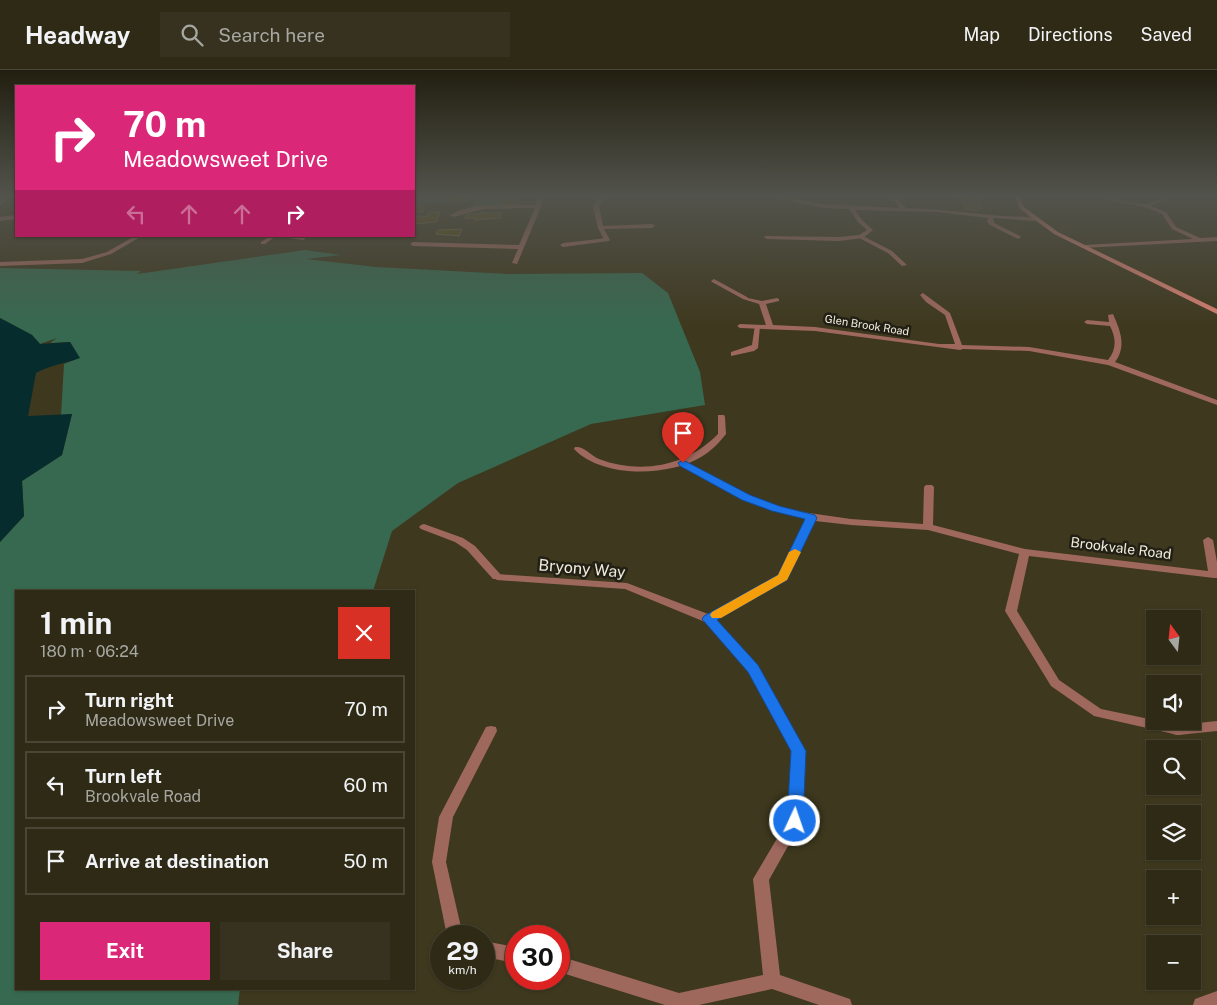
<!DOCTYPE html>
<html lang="en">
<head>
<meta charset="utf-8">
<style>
	:root { --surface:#2e2a16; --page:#36321f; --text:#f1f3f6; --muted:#a7a7a1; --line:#494635; --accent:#db2777 }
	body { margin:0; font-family:"Public Sans",sans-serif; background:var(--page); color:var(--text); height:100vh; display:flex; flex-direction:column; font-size:19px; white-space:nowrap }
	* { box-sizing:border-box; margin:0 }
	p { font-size:16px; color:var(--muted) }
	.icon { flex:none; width:28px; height:28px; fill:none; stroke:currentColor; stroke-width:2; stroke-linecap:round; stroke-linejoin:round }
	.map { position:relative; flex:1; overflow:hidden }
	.side { position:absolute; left:15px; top:520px; width:400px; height:400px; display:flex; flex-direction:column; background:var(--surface); border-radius:0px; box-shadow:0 1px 4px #0004,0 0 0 1px var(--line) }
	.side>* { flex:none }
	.top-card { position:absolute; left:15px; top:15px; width:400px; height:152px; border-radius:0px; box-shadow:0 1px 4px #0004,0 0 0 1px var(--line); background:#db2777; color:#fff; overflow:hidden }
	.needle { width:32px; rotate:345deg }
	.controls { position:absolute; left:1146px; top:540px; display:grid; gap:10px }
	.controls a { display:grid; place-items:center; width:55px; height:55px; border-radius:0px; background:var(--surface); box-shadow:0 1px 4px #0004,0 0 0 1px var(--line); font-size:25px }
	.speed { position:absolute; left:430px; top:855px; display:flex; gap:10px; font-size:25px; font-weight:700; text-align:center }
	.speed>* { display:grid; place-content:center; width:65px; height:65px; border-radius:50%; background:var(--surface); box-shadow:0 1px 4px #0004,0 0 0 1px var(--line); line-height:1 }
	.speed small { font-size:12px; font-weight:400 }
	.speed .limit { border:8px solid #d22; background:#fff; color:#111 }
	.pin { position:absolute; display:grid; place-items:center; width:42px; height:42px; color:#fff; margin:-51px -21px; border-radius:50% 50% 50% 0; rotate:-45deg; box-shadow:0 0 5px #0007 }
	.pin .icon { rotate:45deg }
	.me { position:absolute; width:55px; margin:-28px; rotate:3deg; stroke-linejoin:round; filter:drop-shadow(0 0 4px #0008) }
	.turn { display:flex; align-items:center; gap:18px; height:105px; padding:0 25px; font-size:22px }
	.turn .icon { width:65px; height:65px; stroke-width:2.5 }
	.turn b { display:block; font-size:35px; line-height:42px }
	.lanes { display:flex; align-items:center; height:48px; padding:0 25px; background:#0003; justify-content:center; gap:25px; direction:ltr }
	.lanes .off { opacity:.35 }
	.round { display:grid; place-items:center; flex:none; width:52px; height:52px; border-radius:0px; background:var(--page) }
	.summary { display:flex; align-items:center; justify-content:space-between; height:85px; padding:0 25px }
	h1 { font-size:30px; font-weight:700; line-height:38px }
	.primary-button { display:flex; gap:10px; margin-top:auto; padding:10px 25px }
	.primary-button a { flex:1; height:58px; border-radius:0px; background:var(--accent); color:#fff; font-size:20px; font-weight:700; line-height:58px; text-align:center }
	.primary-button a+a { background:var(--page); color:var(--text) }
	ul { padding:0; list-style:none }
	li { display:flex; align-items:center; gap:15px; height:68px; margin:0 10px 8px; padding:0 15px; border:2px solid var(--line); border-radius:0px }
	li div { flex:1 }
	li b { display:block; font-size:19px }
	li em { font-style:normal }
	header { display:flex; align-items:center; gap:30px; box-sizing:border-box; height:70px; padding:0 25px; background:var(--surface); border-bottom:1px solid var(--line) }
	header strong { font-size:24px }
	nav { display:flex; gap:28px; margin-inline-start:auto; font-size:18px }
	.search { width:350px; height:45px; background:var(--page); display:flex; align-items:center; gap:12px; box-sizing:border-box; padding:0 18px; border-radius:0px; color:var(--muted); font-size:19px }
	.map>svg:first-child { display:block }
</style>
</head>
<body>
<header>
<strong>Headway</strong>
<div class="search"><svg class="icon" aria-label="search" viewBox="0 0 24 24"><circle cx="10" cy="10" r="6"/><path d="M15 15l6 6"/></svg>Search here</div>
<nav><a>Map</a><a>Directions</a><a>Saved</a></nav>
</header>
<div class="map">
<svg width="1217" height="935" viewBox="0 0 1217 935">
	<rect width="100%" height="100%" fill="#3e381e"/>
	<!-- green -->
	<g fill="#376950">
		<path d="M 414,126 L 445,126 L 449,128 L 447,132 L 414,135 Z"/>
		<path d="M 474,126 L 509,126 L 506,127 L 503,135 L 473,137 L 476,130 L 473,129 Z"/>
		<path d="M 305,180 L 341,185 L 306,189 L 376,197 L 509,204 L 642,203 L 668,223 L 700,302 L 705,335 L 591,354 L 458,413 L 392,461 L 373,521 L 16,521 L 16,919 L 240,919 L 238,935 L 0,935 L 0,472 L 24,446 L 22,411 L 62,385 L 72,344 L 61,345 L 64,294 L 79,288 L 70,272 L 50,273 L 57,268 L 40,274 L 32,265 L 0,248 L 0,198 L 141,201 L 137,204 Z"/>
	</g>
	<!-- water -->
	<path fill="#062c2e" d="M 0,248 L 32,265 L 40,274 L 70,272 L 80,288 C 64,294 50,295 36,303 L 28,346 L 72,344 L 62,385 L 22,411 L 24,446 L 0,472 Z"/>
	<!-- building -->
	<g fill="#584904" stroke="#6e674c">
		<path d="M 445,126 L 474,126 L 473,131 L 447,132 L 449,128 Z"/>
		<path d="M 957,126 L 978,128 L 980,133 L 962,132 L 962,129 L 958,128 Z"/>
		<path d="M 506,127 L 518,127 L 521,131 L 520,134 L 503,134 Z"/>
		<path d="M 965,134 L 981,136 L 981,139 L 978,139 L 978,141 L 964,139 Z"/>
		<path d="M 414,135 L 423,136 L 423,142 L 414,142 Z"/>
		<path d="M 429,142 L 440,142 L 436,152 L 414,154 L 417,146 L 427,147 Z"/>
		<path d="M 482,143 L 501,143 L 500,148 L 475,150 L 476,148 L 465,148 L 467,145 Z"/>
		<path d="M 462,159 L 459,166 L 436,164 L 438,160 Z"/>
	</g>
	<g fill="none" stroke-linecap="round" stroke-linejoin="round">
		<!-- lane -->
		<g fill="#9e685d" fill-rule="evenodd">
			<path d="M 861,165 L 892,181 L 907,195 L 902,196 L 888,183 L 859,168 L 858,167 Z"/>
			<path d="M 607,168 L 610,170 L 609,171 L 563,177 L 560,175 L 563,173 Z"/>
			<path d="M 714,209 L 747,227 L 748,228 L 743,229 L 712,212 L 711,211 Z"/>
			<path d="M 755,255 L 760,256 L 758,278 L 754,281 L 731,286 L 731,282 L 752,275 Z"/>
			<path d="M 718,345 L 724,345 L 725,347 L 726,364 C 719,373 711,381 701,387 C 668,407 601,408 574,379 L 575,377 C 584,376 590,385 599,389 C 641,405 687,396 718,364 Z"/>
			<path d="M 424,454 L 463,468 L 475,476 L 501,505 L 502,507 L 501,509 L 493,509 L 467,480 L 455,472 L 421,459 L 419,457 L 421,455 Z"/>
			<path d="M 1217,651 L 1217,661 L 1178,665 L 1173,664 L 1172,660 L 1173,656 L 1178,655 Z"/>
		</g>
		<!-- street -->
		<g fill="#9e685d" fill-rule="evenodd">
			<path d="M 5,126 L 10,126 L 0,136 L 0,131 Z"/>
			<path d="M 537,126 L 542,126 L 541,137 L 517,194 L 512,193 L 518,179 L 413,176 L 410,174 L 413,172 L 519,175 L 535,138 L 484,139 L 453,147 L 450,145 C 474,131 509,135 536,135 Z"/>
			<path d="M 600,126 L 605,126 L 599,136 L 603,156 L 652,154 L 655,156 L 652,158 L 604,159 L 610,170 L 605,171 L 598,158 L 593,136 Z"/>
			<path d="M 768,126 L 779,126 L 823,134 L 900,138 L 890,126 L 895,126 L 906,138 C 949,139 991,147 1034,147 L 1037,149 L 1034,151 L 993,148 L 994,153 L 1020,166 L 1021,167 L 1018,169 L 990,155 L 987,152 L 988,148 L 937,142 L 855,140 L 862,150 L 873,160 L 863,168 L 839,171 L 767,169 L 764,167 L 765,166 L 839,167 L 859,165 L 867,160 L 858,152 L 849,139 L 823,138 Z"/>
			<path d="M 1091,126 C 1109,126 1125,133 1143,134 C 1153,135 1163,126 1174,126 L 1151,136 L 1166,142 L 1176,157 L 1200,168 L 1217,167 L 1217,171 L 1082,178 L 1081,177 L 1084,175 L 1193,169 L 1172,159 L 1162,144 L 1145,137 Z"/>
			<path d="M 16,145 L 16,149 L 0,151 L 0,147 Z"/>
			<path d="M 135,166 L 142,166 L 111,184 L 82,193 L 0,196 L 0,192 L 82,189 L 107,182 Z"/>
			<path d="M 270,166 L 302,166 L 306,168 L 303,170 L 276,166 L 265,174 L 261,174 L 261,172 Z"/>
			<path d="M 923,223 L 950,243 L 962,275 L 1029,277 L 1108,290 C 1117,279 1116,268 1110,256 L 1087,254 L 1084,252 L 1087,250 L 1109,252 L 1108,245 L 1113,244 C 1120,260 1127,276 1115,292 L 1217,330 L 1217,335 L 1108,295 L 1029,281 L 963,279 L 960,280 L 815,261 L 740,258 L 737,256 L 740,254 L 766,255 L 759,234 L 743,229 L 743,227 L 762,231 L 777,228 L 779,229 L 779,231 L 766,234 L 773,255 L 815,257 L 939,274 L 955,274 L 945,245 L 926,232 L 920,225 Z"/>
			<path d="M 683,390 L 755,428 L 795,441 L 851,449 L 923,454 L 924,417 L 926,415 L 932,415 L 934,417 L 933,455 L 1025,479 L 1208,501 L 1203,470 L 1208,467 L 1213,470 L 1217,492 L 1217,508 L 1214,508 L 1029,486 L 1017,541 L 1059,610 L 1101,639 L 1183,656 L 1184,660 L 1183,664 L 1178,665 L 1094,646 L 1051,616 L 1005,541 L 1019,484 L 928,460 L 851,455 L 815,451 L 787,510 L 716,550 L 757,596 L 805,681 L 802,751 L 769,810 L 780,905 L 844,927 L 850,929 L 852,935 L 819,935 L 772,919 L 699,935 L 665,935 L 559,902 L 559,886 L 679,923 L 763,905 L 753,809 L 788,750 L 791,681 L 748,602 L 705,552 L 625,519 L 497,510 L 492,507 L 497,504 L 627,513 L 708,544 L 779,506 L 806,449 C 759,440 720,418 680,395 L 679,393 Z"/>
			<path d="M 491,656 L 496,657 L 497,661 L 453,747 L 446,792 L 463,866 L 447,866 L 432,792 L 439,747 L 486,657 Z"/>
			<path d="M 484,871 L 516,877 L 516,893 L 484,887 Z"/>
			<path d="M 1217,921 L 1217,935 L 1193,935 L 1195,929 Z"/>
		</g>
		<!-- secondary -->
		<path fill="#d78071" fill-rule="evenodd" d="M 1015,126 L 1020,126 L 1024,137 L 1058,162 L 1217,239 L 1217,244 L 1054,164 L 1020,139 Z"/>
	</g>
	<!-- sky -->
	<linearGradient id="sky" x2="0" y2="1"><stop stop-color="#221f10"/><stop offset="0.49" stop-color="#52534c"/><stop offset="1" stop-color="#52534c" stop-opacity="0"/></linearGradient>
	<rect width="1217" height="257" fill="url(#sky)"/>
	<!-- route -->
	<path fill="#1a73e8" stroke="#114b97" d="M 683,390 L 750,425 L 779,436 L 815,445 L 817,448 L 787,510 L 717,550 L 758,595 L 806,681 L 803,751 L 801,756 L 795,758 L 789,756 L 787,751 L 791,681 L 748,602 L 702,549 L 704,546 L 778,505 L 805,449 L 772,441 L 742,430 L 680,396 L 678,393 Z"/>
	<!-- slow -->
	<path fill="#f59e0b" d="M 795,479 L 801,482 L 787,510 L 721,548 L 712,548 L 710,545 L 712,542 L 778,505 L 789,482 Z"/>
	<g text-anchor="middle" stroke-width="5" stroke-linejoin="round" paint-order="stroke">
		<!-- far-street labels -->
		<g font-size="11" fill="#f0ecdd" stroke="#221f14">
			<text transform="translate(867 255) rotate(9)" y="4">Glen Brook Road</text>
		</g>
		<!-- street labels -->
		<g font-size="14" fill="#f0ecdd" stroke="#221f14">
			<text transform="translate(1121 478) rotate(7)" y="5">Brookvale Road</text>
		</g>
		<!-- near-street labels -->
		<g font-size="16" fill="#f0ecdd" stroke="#221f14">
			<text transform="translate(582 498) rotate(5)" y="6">Bryony Way</text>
		</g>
	</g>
</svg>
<div class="controls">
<a><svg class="needle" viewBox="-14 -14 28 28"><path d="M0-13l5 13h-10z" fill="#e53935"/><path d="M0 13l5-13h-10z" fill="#a7a7a1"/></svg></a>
<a><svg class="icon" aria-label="sound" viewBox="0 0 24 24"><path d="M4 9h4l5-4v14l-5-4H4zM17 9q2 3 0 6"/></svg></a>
<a><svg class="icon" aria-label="search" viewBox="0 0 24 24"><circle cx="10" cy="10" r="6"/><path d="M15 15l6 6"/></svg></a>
<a><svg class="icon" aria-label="layers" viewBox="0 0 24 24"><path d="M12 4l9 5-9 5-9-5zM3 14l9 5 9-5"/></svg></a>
<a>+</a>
<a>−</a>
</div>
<div class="speed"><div>29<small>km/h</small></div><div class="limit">30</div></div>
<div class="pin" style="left:683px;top:393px;background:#d93025"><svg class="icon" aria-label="arrive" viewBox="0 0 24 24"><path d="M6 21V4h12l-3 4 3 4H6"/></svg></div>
<svg class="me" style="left:795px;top:751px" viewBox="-20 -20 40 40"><circle r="17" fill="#1a73e8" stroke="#fff" stroke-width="3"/><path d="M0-11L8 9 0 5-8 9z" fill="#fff"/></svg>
<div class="top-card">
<div class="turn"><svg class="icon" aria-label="right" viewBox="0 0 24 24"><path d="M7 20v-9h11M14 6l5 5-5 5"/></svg><div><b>70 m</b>Meadowsweet Drive</div></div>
<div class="lanes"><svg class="icon off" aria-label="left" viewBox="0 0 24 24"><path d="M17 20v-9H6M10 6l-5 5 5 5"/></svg><svg class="icon off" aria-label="ahead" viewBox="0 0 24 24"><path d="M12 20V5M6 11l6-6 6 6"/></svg><svg class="icon off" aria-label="ahead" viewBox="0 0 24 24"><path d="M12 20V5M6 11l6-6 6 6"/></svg><svg class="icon" aria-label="right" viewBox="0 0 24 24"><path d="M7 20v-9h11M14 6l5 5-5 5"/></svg></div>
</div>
<section class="side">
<div class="summary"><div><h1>1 min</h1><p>180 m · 06:24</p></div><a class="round" style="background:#d93025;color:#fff"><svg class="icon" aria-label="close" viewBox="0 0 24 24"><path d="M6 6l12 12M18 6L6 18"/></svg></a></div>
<ul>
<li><svg class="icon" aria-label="right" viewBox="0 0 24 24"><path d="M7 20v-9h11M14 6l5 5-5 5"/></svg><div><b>Turn right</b><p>Meadowsweet Drive</p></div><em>70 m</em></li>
<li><svg class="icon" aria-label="left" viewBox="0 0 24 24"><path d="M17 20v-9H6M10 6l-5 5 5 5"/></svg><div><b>Turn left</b><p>Brookvale Road</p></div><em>60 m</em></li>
<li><svg class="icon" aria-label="arrive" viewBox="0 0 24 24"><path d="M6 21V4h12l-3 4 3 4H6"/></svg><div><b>Arrive at destination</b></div><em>50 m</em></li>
</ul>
<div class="primary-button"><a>Exit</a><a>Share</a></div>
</section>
</div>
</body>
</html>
